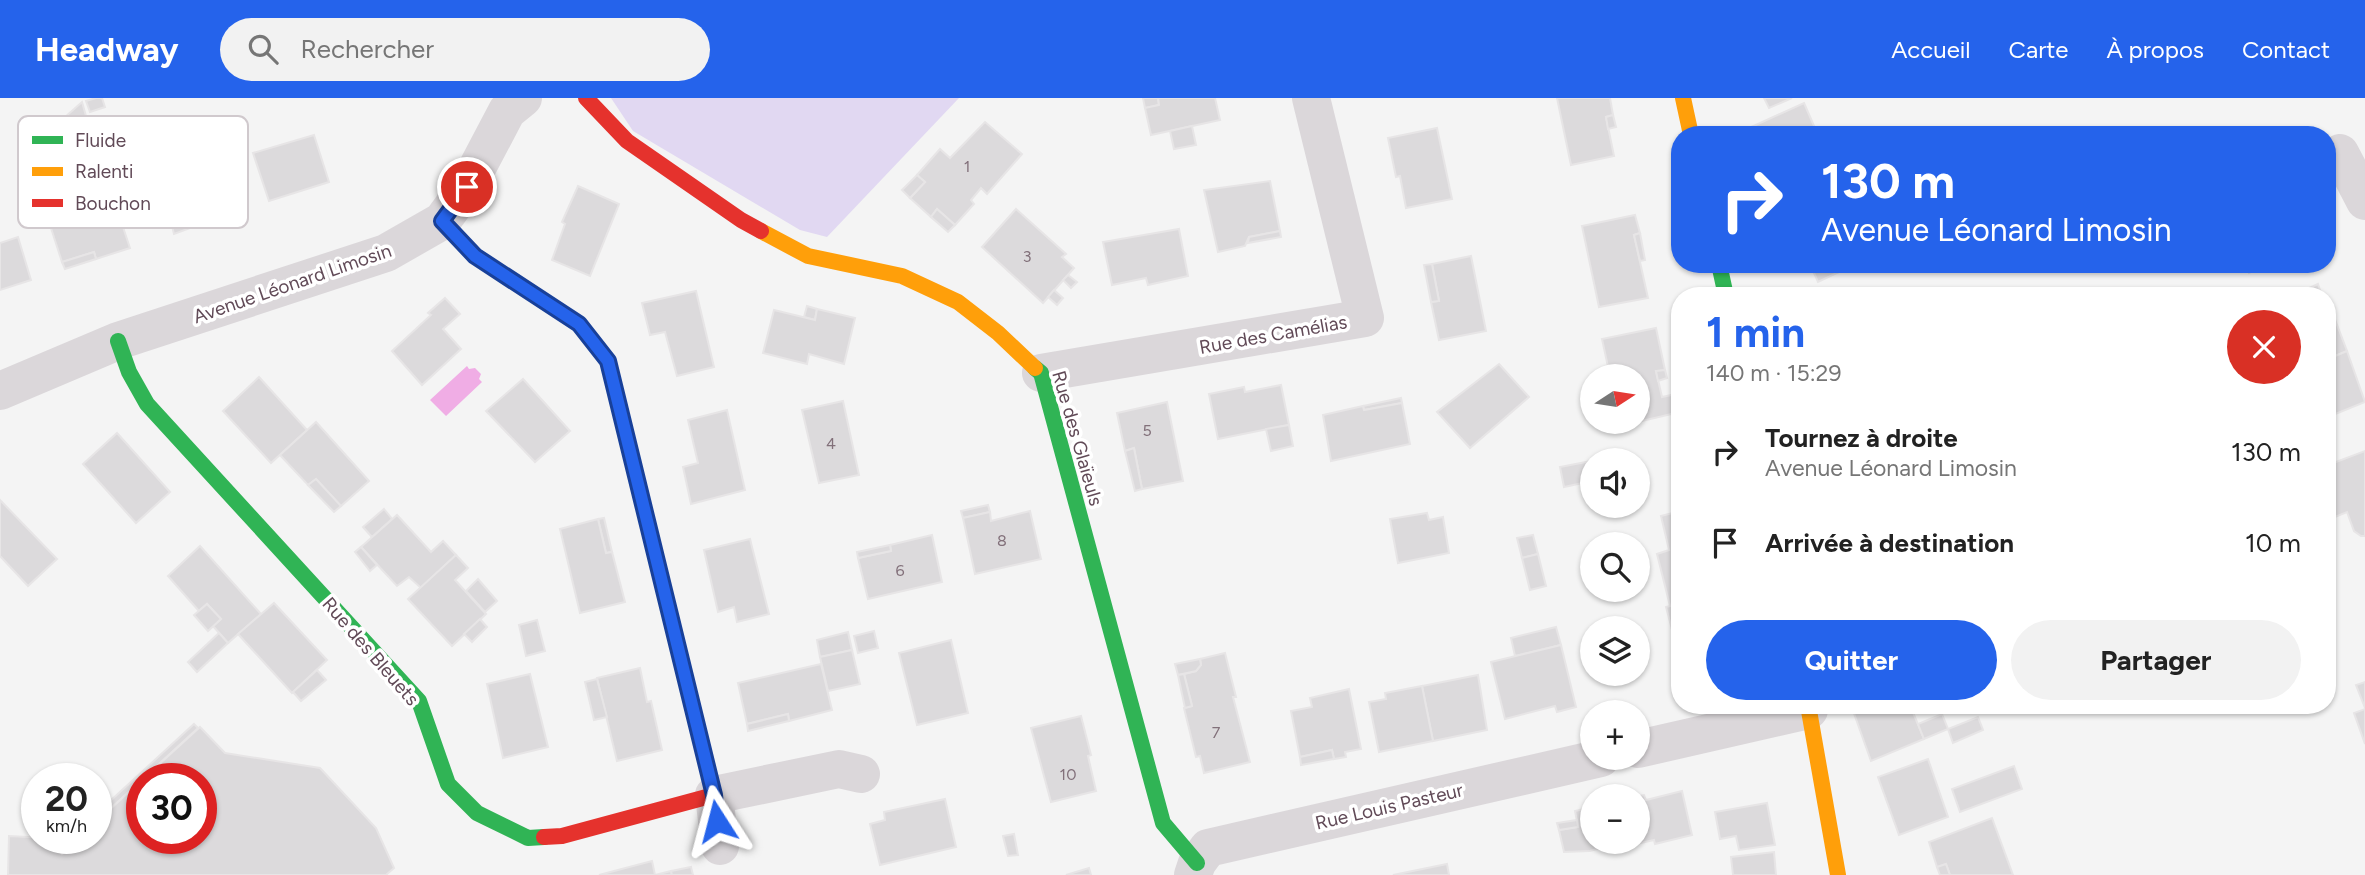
<!DOCTYPE html>
<html lang="fr">
<head>
<meta charset="utf-8">
<style>
	:root { --surface:#fff; --page:#f2f2f2; --text:#222; --muted:#767676; --accent:#2563eb }
	body { margin:0; font-family:Figtree,sans-serif; background:var(--page); color:var(--text); height:100vh; display:flex; flex-direction:column; font-size:26px; white-space:nowrap }
	* { box-sizing:border-box; margin:0 }
	p { font-size:23px; color:var(--muted) }
	.icon { flex:none; width:38px; height:38px; fill:none; stroke:currentColor; stroke-width:2; stroke-linecap:round; stroke-linejoin:round }
	.map { position:relative; flex:1; overflow:hidden }
	.details { position:absolute; left:1671px; top:189px; width:665px; height:427px; display:flex; flex-direction:column; background:var(--surface); border-radius:28px; box-shadow:0 2px 5px #0004 }
	.details>* { flex:none }
	.banner { position:absolute; left:1671px; top:28px; width:665px; height:147px; border-radius:28px; box-shadow:0 2px 5px #0004; background:#2563eb; color:#fff; overflow:hidden }
	.needle { width:46px; rotate:78deg }
	.fabs { position:absolute; left:1580px; top:266px; display:grid; gap:14px }
	.fabs a { display:grid; place-items:center; width:70px; height:70px; border-radius:50%; background:var(--surface); box-shadow:0 2px 5px #0004; font-size:35px }
	.speed { position:absolute; left:21px; top:665px; display:flex; gap:14px; font-size:35px; font-weight:700; text-align:center }
	.speed>* { display:grid; place-content:center; width:91px; height:91px; border-radius:50%; background:var(--surface); box-shadow:0 2px 5px #0004; line-height:1 }
	.speed small { font-size:18px; font-weight:400 }
	.speed .limit { border:10px solid #d22; background:#fff; color:#111 }
	.pin { position:absolute; display:grid; place-items:center; width:60px; height:60px; color:#fff; margin:-30px; border:4px solid #fff; border-radius:50%; box-shadow:0 2px 7px #0007 }
	.me { position:absolute; width:77px; margin:-38px; rotate:351deg; stroke-linejoin:round; filter:drop-shadow(0 0 5px #0008) }
	.turn { display:flex; align-items:center; gap:24px; height:147px; padding:0 35px; font-size:32px }
	.turn .icon { width:91px; height:91px; stroke-width:2.5 }
	.turn b { display:block; font-size:49px; line-height:60px }
	.round { display:grid; place-items:center; flex:none; width:74px; height:74px; border-radius:37px; background:var(--page) }
	.head { display:flex; align-items:center; justify-content:space-between; height:119px; padding:0 35px }
	h1 { font-size:42px; font-weight:700; line-height:52px; color:var(--accent) }
	.cta { display:flex; gap:14px; margin-top:auto; padding:14px 35px }
	.cta a { flex:1; height:80px; border-radius:42px; background:var(--accent); color:#fff; font-size:28px; font-weight:700; line-height:80px; text-align:center }
	.cta a+a { background:var(--page); color:var(--text) }
	ul { padding:0; list-style:none }
	li { display:flex; align-items:center; gap:21px; height:91px; padding:0 35px }
	li div { flex:1 }
	li b { display:block; font-size:26px }
	li em { font-style:normal }
	header { display:flex; align-items:center; gap:42px; box-sizing:border-box; height:98px; padding:0 35px; background:var(--accent); color:#fff }
	header strong { font-size:33px }
	nav { display:flex; gap:38px; margin-inline-start:auto; font-size:24px }
	.search { width:490px; height:63px; background:var(--page); display:flex; align-items:center; gap:18px; box-sizing:border-box; padding:0 24px; border-radius:38px; color:var(--muted); font-size:26px }
	.map>svg:first-child { display:block }
</style>
</head>
<body>
<header>
<strong>Headway</strong>
<div class="search"><svg class="icon" aria-label="search" viewBox="0 0 24 24"><circle cx="10" cy="10" r="6"/><path d="M15 15l6 6"/></svg>Rechercher</div>
<nav><a>Accueil</a><a>Carte</a><a>À propos</a><a>Contact</a></nav>
</header>
<div class="map">
<svg width="2365" height="777" viewBox="0 0 2365 777">
	<rect width="100%" height="100%" fill="#f4f4f4"/>
	<!-- green -->
	<path fill="#e1d8f2" d="M 611,0 L 959,0 L 827,139 L 800,132 L 633,33 Z"/>
	<!-- water -->
	<path fill="#f0ade5" d="M 467,268 L 469,271 L 475,270 L 481,276 L 479,281 L 482,284 L 446,318 L 430,302 Z"/>
	<!-- building -->
	<g fill="#dcdadc" stroke="#e7e5e6" stroke-width="2">
		<path d="M 96,0 L 102,0 L 105,9 L 90,14 L 86,3 Z"/>
		<path d="M 1143,0 L 1158,0 L 1159,7 L 1145,10 Z"/>
		<path d="M 1158,0 L 1215,0 L 1220,22 L 1151,37 L 1145,10 L 1159,7 Z"/>
		<path d="M 1557,0 L 1610,0 L 1613,17 L 1606,19 L 1614,58 L 1571,67 Z"/>
		<path d="M 1764,0 L 1792,0 L 1769,10 Z"/>
		<path d="M 82,4 L 88,25 L 68,31 L 65,19 Z"/>
		<path d="M 1804,5 L 1818,37 L 1752,37 L 1749,30 Z"/>
		<path d="M 1613,17 L 1616,29 L 1608,31 L 1606,19 Z"/>
		<path d="M 985,24 L 1022,56 L 987,96 L 981,90 L 971,102 L 974,106 L 955,127 L 937,111 L 931,119 L 910,100 L 925,84 L 917,77 L 940,51 L 950,60 Z"/>
		<path d="M 1192,28 L 1196,47 L 1174,51 L 1170,33 Z"/>
		<path d="M 1437,30 L 1452,101 L 1406,110 L 1400,78 L 1396,79 L 1388,40 Z"/>
		<path d="M 314,37 L 329,84 L 269,103 L 253,55 Z"/>
		<path d="M 917,77 L 925,84 L 910,100 L 902,92 Z"/>
		<path d="M 1270,83 L 1280,133 L 1249,139 L 1245,148 L 1218,154 L 1204,92 Z"/>
		<path d="M 578,88 L 619,106 L 590,178 L 552,162 L 565,126 L 562,124 Z"/>
		<path d="M 115,105 L 130,150 L 96,161 L 94,154 L 62,164 L 50,127 Z"/>
		<path d="M 937,111 L 955,127 L 948,134 L 931,119 Z"/>
		<path d="M 1016,111 L 1066,156 L 1062,159 L 1074,170 L 1043,205 L 982,149 Z"/>
		<path d="M 1635,117 L 1640,135 L 1634,137 L 1648,200 L 1599,209 L 1582,128 Z"/>
		<path d="M 202,118 L 204,125 L 174,136 L 172,128 Z"/>
		<path d="M 1179,131 L 1188,178 L 1148,187 L 1146,180 L 1112,187 L 1103,144 Z"/>
		<path d="M 1280,133 L 1281,139 L 1248,145 L 1249,139 Z"/>
		<path d="M 1640,135 L 1645,162 L 1640,163 L 1634,137 Z"/>
		<path d="M 18,139 L 31,182 L 0,192 L 0,145 Z"/>
		<path d="M 94,154 L 96,161 L 65,171 L 62,164 Z"/>
		<path d="M 1471,158 L 1486,233 L 1439,242 L 1431,204 L 1439,203 L 1432,166 Z"/>
		<path d="M 1432,166 L 1439,203 L 1431,204 L 1424,167 Z"/>
		<path d="M 1810,166 L 1856,166 L 1818,184 Z"/>
		<path d="M 2245,166 L 2268,166 L 2249,175 Z"/>
		<path d="M 1068,177 L 1077,184 L 1071,190 L 1063,182 Z"/>
		<path d="M 2318,186 L 2322,198 L 2292,198 Z"/>
		<path d="M 1054,192 L 1063,200 L 1057,207 L 1048,199 Z"/>
		<path d="M 696,193 L 714,269 L 677,278 L 665,234 L 650,237 L 642,205 Z"/>
		<path d="M 445,200 L 460,216 L 443,231 L 461,251 L 422,287 L 392,253 L 431,217 L 428,215 Z"/>
		<path d="M 2328,203 L 2347,253 L 2328,261 Z"/>
		<path d="M 807,208 L 817,211 L 815,222 L 804,219 Z"/>
		<path d="M 817,211 L 855,220 L 844,266 L 809,256 L 807,266 L 763,255 L 774,212 L 815,222 Z"/>
		<path d="M 1656,230 L 1665,272 L 1656,273 L 1662,299 L 1676,296 L 1680,314 L 1625,327 L 1625,324 L 1638,324 L 1638,278 L 1610,278 L 1602,241 Z"/>
		<path d="M 2347,253 L 2365,304 L 2328,319 L 2328,261 Z"/>
		<path d="M 1499,266 L 1529,299 L 1470,350 L 1437,314 Z"/>
		<path d="M 1665,272 L 1667,280 L 1658,283 L 1656,273 Z"/>
		<path d="M 259,279 L 307,332 L 271,365 L 223,313 Z"/>
		<path d="M 523,281 L 570,333 L 535,364 L 486,313 Z"/>
		<path d="M 1281,287 L 1289,327 L 1218,341 L 1209,296 L 1244,289 L 1245,294 Z"/>
		<path d="M 1401,300 L 1402,305 L 1364,312 L 1363,308 Z"/>
		<path d="M 843,303 L 859,377 L 819,385 L 802,312 Z"/>
		<path d="M 1167,304 L 1183,383 L 1142,391 L 1134,350 L 1125,353 L 1117,315 Z"/>
		<path d="M 1402,305 L 1410,346 L 1331,363 L 1323,317 L 1363,308 L 1364,312 Z"/>
		<path d="M 727,312 L 745,392 L 691,406 L 683,369 L 698,365 L 688,322 Z"/>
		<path d="M 316,324 L 369,383 L 341,408 L 316,381 L 308,387 L 280,357 Z"/>
		<path d="M 1289,327 L 1293,348 L 1271,353 L 1266,331 Z"/>
		<path d="M 117,335 L 170,394 L 136,425 L 83,366 Z"/>
		<path d="M 1134,350 L 1142,391 L 1135,393 L 1125,353 Z"/>
		<path d="M 2365,353 L 2365,438 L 2361,438 L 2354,433 L 2347,414 L 2335,419 L 2328,401 L 2328,367 Z"/>
		<path d="M 1591,363 L 1592,383 L 1564,389 L 1560,369 Z"/>
		<path d="M 316,381 L 341,408 L 334,414 L 308,387 Z"/>
		<path d="M 0,402 L 57,461 L 28,488 L 0,458 Z"/>
		<path d="M 988,407 L 990,414 L 963,420 L 961,413 Z"/>
		<path d="M 384,411 L 392,421 L 372,439 L 363,429 Z"/>
		<path d="M 1030,413 L 1041,461 L 975,476 L 963,420 L 990,414 L 991,423 Z"/>
		<path d="M 1680,413 L 1680,541 L 1675,543 L 1666,509 L 1670,508 L 1657,456 L 1669,452 L 1661,418 Z"/>
		<path d="M 1427,415 L 1429,422 L 1443,419 L 1449,455 L 1398,465 L 1390,421 Z"/>
		<path d="M 397,417 L 431,454 L 443,443 L 456,457 L 421,490 L 409,479 L 397,488 L 361,449 Z"/>
		<path d="M 604,420 L 612,454 L 606,455 L 598,421 Z"/>
		<path d="M 598,421 L 606,455 L 612,454 L 625,504 L 580,515 L 560,431 Z"/>
		<path d="M 932,437 L 942,484 L 868,501 L 858,460 L 891,453 L 890,447 Z"/>
		<path d="M 1533,437 L 1538,456 L 1522,460 L 1517,440 Z"/>
		<path d="M 750,441 L 769,516 L 737,524 L 734,509 L 718,514 L 704,452 Z"/>
		<path d="M 890,447 L 891,453 L 858,460 L 857,454 Z"/>
		<path d="M 200,448 L 261,516 L 228,545 L 213,528 L 221,521 L 207,506 L 199,513 L 168,478 Z"/>
		<path d="M 361,449 L 377,467 L 370,473 L 355,454 Z"/>
		<path d="M 1538,456 L 1546,488 L 1530,492 L 1522,460 Z"/>
		<path d="M 456,457 L 468,470 L 455,482 L 486,516 L 452,548 L 408,501 Z"/>
		<path d="M 478,481 L 497,503 L 485,514 L 466,493 Z"/>
		<path d="M 274,505 L 327,562 L 292,595 L 238,536 Z"/>
		<path d="M 207,506 L 221,521 L 208,533 L 194,517 Z"/>
		<path d="M 480,521 L 487,529 L 472,544 L 464,536 Z"/>
		<path d="M 537,522 L 545,553 L 526,558 L 519,527 Z"/>
		<path d="M 1556,529 L 1561,547 L 1515,558 L 1511,540 Z"/>
		<path d="M 874,533 L 878,550 L 858,555 L 854,538 Z"/>
		<path d="M 848,534 L 852,552 L 820,559 L 817,542 Z"/>
		<path d="M 219,535 L 228,545 L 197,574 L 188,564 Z"/>
		<path d="M 951,542 L 968,615 L 917,627 L 899,555 Z"/>
		<path d="M 1561,547 L 1576,609 L 1557,614 L 1555,608 L 1505,621 L 1491,564 Z"/>
		<path d="M 852,552 L 860,586 L 828,593 L 820,559 Z"/>
		<path d="M 1225,555 L 1236,599 L 1233,599 L 1250,664 L 1204,675 L 1200,658 L 1196,659 L 1184,610 L 1192,608 L 1184,576 L 1196,573 L 1201,567 L 1200,561 Z"/>
		<path d="M 1200,561 L 1201,567 L 1196,573 L 1178,577 L 1175,566 Z"/>
		<path d="M 821,566 L 832,612 L 789,623 L 788,616 L 747,626 L 738,585 Z"/>
		<path d="M 640,570 L 647,604 L 651,603 L 662,652 L 617,663 L 597,580 Z"/>
		<path d="M 317,572 L 326,582 L 301,603 L 293,594 Z"/>
		<path d="M 530,576 L 548,649 L 503,660 L 487,586 Z"/>
		<path d="M 1184,576 L 1192,608 L 1185,610 L 1178,577 Z"/>
		<path d="M 1478,577 L 1487,632 L 1433,643 L 1422,588 Z"/>
		<path d="M 597,581 L 607,619 L 594,622 L 585,584 Z"/>
		<path d="M 2365,584 L 2365,610 L 2356,587 Z"/>
		<path d="M 1422,588 L 1433,643 L 1379,654 L 1369,604 L 1386,601 L 1385,595 Z"/>
		<path d="M 1349,591 L 1361,651 L 1345,654 L 1346,659 L 1334,661 L 1332,652 L 1300,659 L 1291,613 L 1312,609 L 1310,600 Z"/>
		<path d="M 1851,607 L 1910,607 L 1924,641 L 1871,663 Z"/>
		<path d="M 2365,611 L 2365,646 L 2354,615 Z"/>
		<path d="M 788,616 L 789,623 L 748,633 L 747,626 Z"/>
		<path d="M 1942,616 L 1948,631 L 1924,641 L 1918,626 Z"/>
		<path d="M 1081,618 L 1091,657 L 1088,658 L 1096,693 L 1051,704 L 1031,630 Z"/>
		<path d="M 1978,619 L 1983,632 L 1953,645 L 1948,631 Z"/>
		<path d="M 194,626 L 198,630 L 96,724 L 96,716 Z"/>
		<path d="M 200,629 L 225,655 L 320,670 L 376,730 L 394,770 L 386,777 L 8,777 L 9,738 L 48,740 L 62,756 L 79,740 L 96,740 L 96,724 L 142,682 L 142,740 L 201,740 L 201,681 L 143,681 Z"/>
		<path d="M 1332,652 L 1334,661 L 1301,667 L 1300,659 Z"/>
		<path d="M 1928,661 L 1948,719 L 1899,737 L 1878,679 Z"/>
		<path d="M 2014,668 L 2022,691 L 1960,714 L 1952,691 Z"/>
		<path d="M 1682,693 L 1692,737 L 1655,746 L 1654,742 L 1619,750 L 1618,745 L 1590,753 L 1564,754 L 1559,732 L 1578,729 L 1575,713 L 1592,709 L 1592,744 L 1638,744 L 1638,698 L 1644,697 L 1646,702 Z"/>
		<path d="M 945,701 L 956,749 L 880,767 L 870,726 L 885,722 L 884,714 Z"/>
		<path d="M 1767,705 L 1775,747 L 1739,752 L 1736,738 L 1720,741 L 1715,714 Z"/>
		<path d="M 1992,720 L 2013,777 L 1950,777 L 1946,766 L 1937,769 L 1929,744 Z"/>
		<path d="M 1577,722 L 1578,729 L 1559,732 L 1557,725 Z"/>
		<path d="M 1014,736 L 1018,757 L 1008,758 L 1003,738 Z"/>
		<path d="M 1774,754 L 1776,777 L 1733,777 L 1731,759 Z"/>
		<path d="M 652,763 L 655,777 L 671,773 L 672,777 L 599,777 Z"/>
		<path d="M 1447,766 L 1449,777 L 1393,777 Z"/>
		<path d="M 1946,766 L 1950,777 L 1940,777 L 1937,769 Z"/>
		<path d="M 691,769 L 693,777 L 672,777 L 671,773 Z"/>
		<path d="M 1089,770 L 1091,777 L 1066,777 Z"/>
	</g>
	<g fill="none" stroke-linecap="round" stroke-linejoin="round">
		<!-- street -->
		<g stroke="#dbd7da" stroke-width="38">
			<path d="M 2340,55 L 2365,103"/>
			<path d="M 1041,275 L 1365,220 L 1311,0"/>
			<path d="M 0,293 L 118,243 L 386,155 L 442,123 L 467,89 L 507,13 L 523,0"/>
			<path d="M 1638,651 L 1809,612"/>
			<path d="M 720,748 L 714,697 L 839,671 L 861,676"/>
			<path d="M 1193,777 L 1197,765 L 1208,750 L 1601,660"/>
		</g>
		<!-- fast -->
		<g stroke="#30b455" stroke-width="16">
			<path d="M 1719,166 L 1726,198"/>
			<path d="M 118,243 L 129,274 L 147,306 L 419,603 L 448,686 L 477,715 L 528,740 L 544,739"/>
			<path d="M 1035,270 L 1041,275 L 1163,725 L 1197,765"/>
		</g>
		<!-- slow -->
		<g stroke="#ff9f0a" stroke-width="16">
			<path d="M 1683,0 L 1691,37"/>
			<path d="M 442,123 L 475,158 L 579,226 L 608,263 L 679,554"/>
			<path d="M 761,133 L 808,158 L 902,178 L 958,204 L 998,235 L 1035,270"/>
			<path d="M 1808,607 L 1838,777"/>
		</g>
		<!-- jam -->
		<g stroke="#e5322d" stroke-width="16">
			<path d="M 586,0 L 627,43 L 741,122 L 761,133"/>
			<path d="M 544,739 L 562,738 L 714,697 L 679,554"/>
		</g>
	</g>
	<g fill="none" stroke-linecap="round" stroke-linejoin="round">
		<!-- route casing -->
		<g stroke="#184099" stroke-width="18">
			<path id="route" d="M 467,89 L 442,123 L 475,158 L 579,226 L 608,263 L 714,697 L 717,723"/>
		</g>
		<!-- route -->
		<use href="#route" stroke="#2563eb" stroke-width="12"/>
	</g>
	<g text-anchor="middle" stroke-width="7" stroke-linejoin="round" paint-order="stroke">
		<!-- number labels -->
		<g font-size="16" fill="#82707a">
			<text x="967" y="74">1</text>
			<text x="1027" y="164">3</text>
			<text x="1147" y="338">5</text>
			<text x="831" y="351">4</text>
			<text x="1002" y="448">8</text>
			<text x="900" y="478">6</text>
			<text x="1216" y="640">7</text>
			<text x="1068" y="682">10</text>
		</g>
		<!-- street labels -->
		<g font-size="19" fill="#614a57" stroke="#fff">
			<text transform="translate(292 185) rotate(-19)" y="7">Avenue Léonard Limosin</text>
			<text transform="translate(1273 236) rotate(-10)" y="7">Rue des Camélias</text>
			<text transform="translate(1078 340) rotate(74)" y="7">Rue des Glaïeuls</text>
			<text transform="translate(371 553) rotate(49)" y="7">Rue des Bleuets</text>
			<text transform="translate(1389 708) rotate(-13)" y="7">Rue Louis Pasteur</text>
		</g>
	</g>
	<!-- legend -->
	<rect x="18" y="18" width="230" height="112" rx="10" fill="#fff" stroke="#d0c9cd" stroke-width="2"/>
	<rect x="32" y="38" width="31" height="8" fill="#30b455"/>
	<rect x="32" y="69" width="31" height="9" fill="#ff9f0a"/>
	<rect x="32" y="101" width="31" height="8" fill="#e5322d"/>
	<g font-size="19" fill="#614a57">
		<text x="75" y="49">Fluide</text>
		<text x="75" y="80">Ralenti</text>
		<text x="75" y="112">Bouchon</text>
	</g>
</svg>
<div class="fabs">
<a><svg class="needle" viewBox="-14 -14 28 28"><path d="M0-13l5 13h-10z" fill="#e53935"/><path d="M0 13l5-13h-10z" fill="#767676"/></svg></a>
<a><svg class="icon" aria-label="sound" viewBox="0 0 24 24"><path d="M4 9h4l5-4v14l-5-4H4zM17 9q2 3 0 6"/></svg></a>
<a><svg class="icon" aria-label="search" viewBox="0 0 24 24"><circle cx="10" cy="10" r="6"/><path d="M15 15l6 6"/></svg></a>
<a><svg class="icon" aria-label="layers" viewBox="0 0 24 24"><path d="M12 4l9 5-9 5-9-5zM3 14l9 5 9-5"/></svg></a>
<a>+</a>
<a>−</a>
</div>
<div class="speed"><div>20<small>km/h</small></div><div class="limit">30</div></div>
<div class="pin" style="left:467px;top:89px;background:#d93025"><svg class="icon" aria-label="arrive" viewBox="0 0 24 24"><path d="M6 21V4h12l-3 4 3 4H6"/></svg></div>
<svg class="me" style="left:717px;top:723px" viewBox="-20 -20 40 40"><path d="M0-17L14 15 0 8-14 15z" fill="#2563eb" stroke="#fff" stroke-width="4"/></svg>
<div class="banner">
<div class="turn"><svg class="icon" aria-label="right" viewBox="0 0 24 24"><path d="M7 20v-9h11M14 6l5 5-5 5"/></svg><div><b>130 m</b>Avenue Léonard Limosin</div></div>
</div>
<section class="details">
<div class="head"><div><h1>1 min</h1><p>140 m · 15:29</p></div><a class="round" style="background:#d93025;color:#fff"><svg class="icon" aria-label="close" viewBox="0 0 24 24"><path d="M6 6l12 12M18 6L6 18"/></svg></a></div>
<ul>
<li><svg class="icon" aria-label="right" viewBox="0 0 24 24"><path d="M7 20v-9h11M14 6l5 5-5 5"/></svg><div><b>Tournez à droite</b><p>Avenue Léonard Limosin</p></div><em>130 m</em></li>
<li><svg class="icon" aria-label="arrive" viewBox="0 0 24 24"><path d="M6 21V4h12l-3 4 3 4H6"/></svg><div><b>Arrivée à destination</b></div><em>10 m</em></li>
</ul>
<div class="cta"><a>Quitter</a><a>Partager</a></div>
</section>
</div>
</body>
</html>
